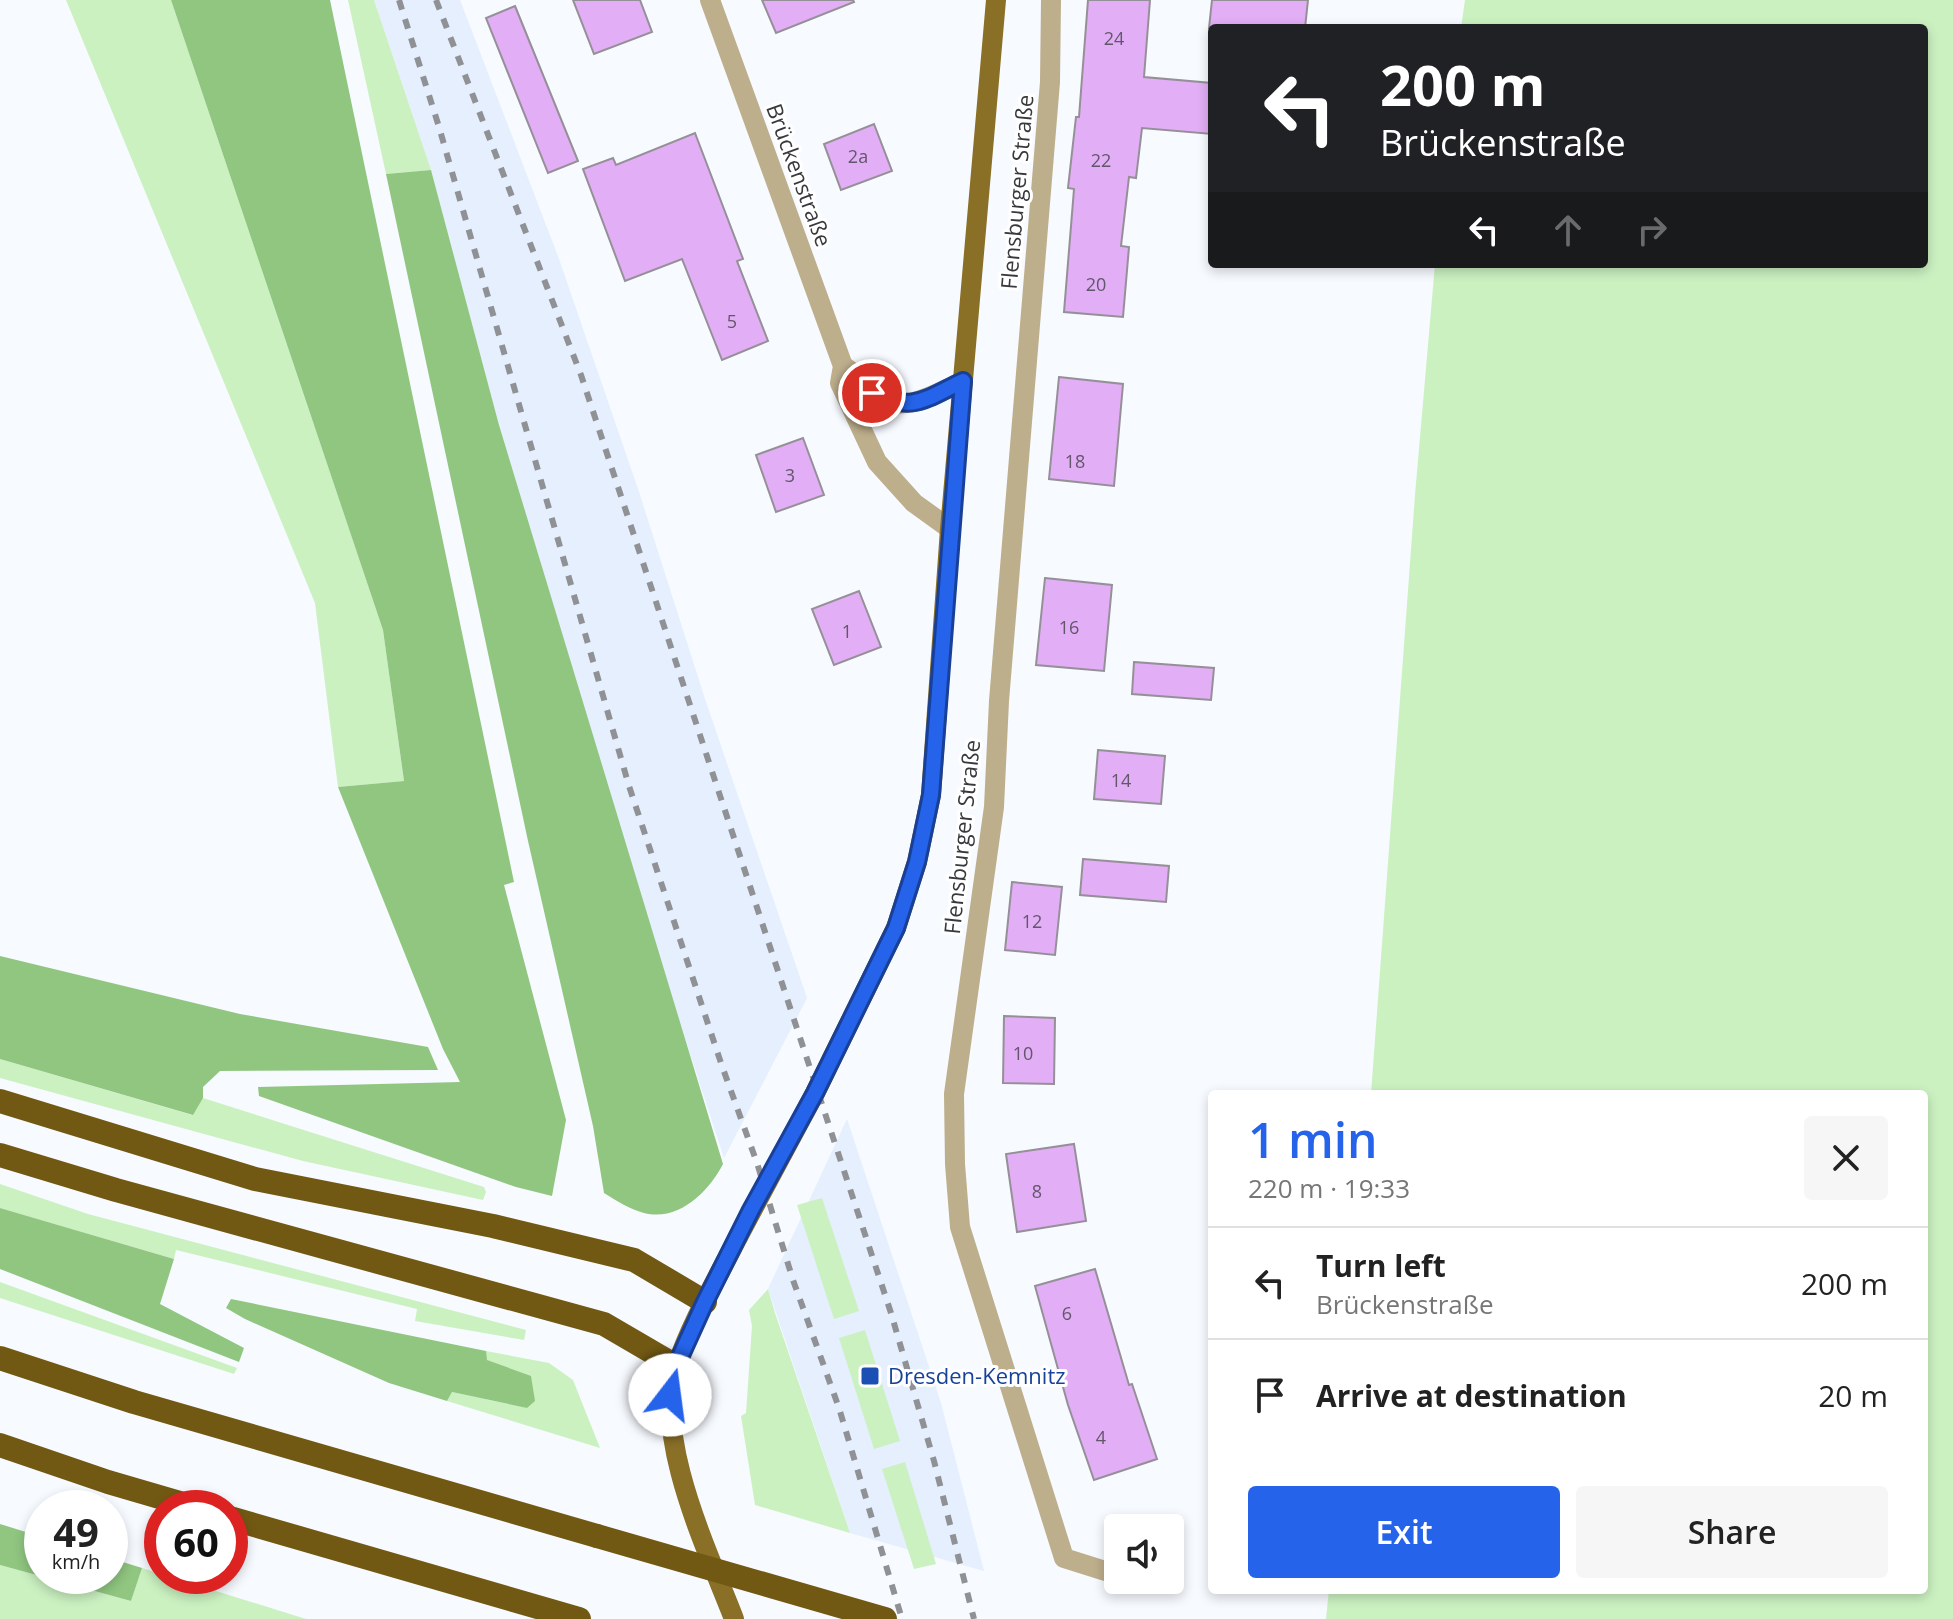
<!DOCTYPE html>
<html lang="en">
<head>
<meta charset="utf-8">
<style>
	:root { --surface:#fff; --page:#f6f6f6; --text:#222; --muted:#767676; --line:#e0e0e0; --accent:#2563eb }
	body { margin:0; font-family:"Open Sans",sans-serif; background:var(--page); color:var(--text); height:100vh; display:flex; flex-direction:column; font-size:30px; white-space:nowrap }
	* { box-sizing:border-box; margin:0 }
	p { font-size:26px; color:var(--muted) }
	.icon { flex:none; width:44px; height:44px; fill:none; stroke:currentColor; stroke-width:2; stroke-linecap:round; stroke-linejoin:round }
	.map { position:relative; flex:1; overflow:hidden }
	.side { position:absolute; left:1208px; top:1090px; width:720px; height:504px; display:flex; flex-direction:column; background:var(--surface); border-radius:8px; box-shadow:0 4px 12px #0003 }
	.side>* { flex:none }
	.hud { position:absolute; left:1208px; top:24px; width:720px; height:244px; border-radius:8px; box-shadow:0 4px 12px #0003; background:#202124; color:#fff; overflow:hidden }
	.tools { position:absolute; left:1104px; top:1514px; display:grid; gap:16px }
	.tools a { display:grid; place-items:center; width:80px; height:80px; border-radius:8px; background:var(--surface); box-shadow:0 4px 12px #0003; font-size:40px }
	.speed { position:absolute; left:24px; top:1490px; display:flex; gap:16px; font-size:40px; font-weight:700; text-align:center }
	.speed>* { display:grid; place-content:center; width:104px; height:104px; border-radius:50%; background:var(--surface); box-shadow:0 4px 12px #0003; line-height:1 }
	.speed small { font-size:20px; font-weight:400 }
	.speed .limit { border:12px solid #d22; background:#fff; color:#111 }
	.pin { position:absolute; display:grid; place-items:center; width:68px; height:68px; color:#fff; margin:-34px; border:4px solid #fff; border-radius:50%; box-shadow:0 2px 8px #0007 }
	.me { position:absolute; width:88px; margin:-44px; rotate:15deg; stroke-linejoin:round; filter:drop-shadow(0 0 6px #0008) }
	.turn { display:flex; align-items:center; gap:28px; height:168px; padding:0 40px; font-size:36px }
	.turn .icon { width:104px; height:104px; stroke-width:2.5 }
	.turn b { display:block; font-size:56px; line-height:68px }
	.lanes { display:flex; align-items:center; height:76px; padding:0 40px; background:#0003; justify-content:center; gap:40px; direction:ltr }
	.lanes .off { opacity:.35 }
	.round { display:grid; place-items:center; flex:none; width:84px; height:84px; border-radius:8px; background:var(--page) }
	.summary { display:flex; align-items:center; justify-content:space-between; height:136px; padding:0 40px }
	h1 { font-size:48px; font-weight:600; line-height:60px; color:var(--accent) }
	.button { display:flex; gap:16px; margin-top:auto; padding:16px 40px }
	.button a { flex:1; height:92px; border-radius:8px; background:var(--accent); color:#fff; font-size:32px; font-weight:600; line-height:92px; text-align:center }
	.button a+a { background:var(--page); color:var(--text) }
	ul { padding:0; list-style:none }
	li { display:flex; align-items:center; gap:24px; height:112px; padding:0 40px; border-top:2px solid var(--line) }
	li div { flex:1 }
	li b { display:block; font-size:30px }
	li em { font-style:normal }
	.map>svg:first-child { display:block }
</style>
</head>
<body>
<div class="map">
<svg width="1953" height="1619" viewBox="0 0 1953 1619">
	<rect width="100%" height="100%" fill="#f7faff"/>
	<!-- built -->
	<g fill="#e5effe">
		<path d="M 374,0 L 460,0 L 559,259 L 639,492 L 705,699 L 807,998 L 724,1158 L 662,968 L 499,425 L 431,170 Z"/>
		<path d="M 847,1119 L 941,1403 L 984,1571 L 850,1533 L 768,1289 Z"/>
	</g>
	<!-- green -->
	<g fill="#cbf1c1">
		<path d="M 66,0 L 171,0 L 383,630 L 404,781 L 338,787 L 315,603 Z"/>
		<path d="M 348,0 L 374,0 L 431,170 L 386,174 Z"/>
		<path d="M 1465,0 L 1953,0 L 1953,1619 L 1326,1619 L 1329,1590 L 1924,1590 L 1924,1094 L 1371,1094 L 1415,495 L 1435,264 L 1924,264 L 1924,28 L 1461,28 Z"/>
		<path d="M 0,1059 L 192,1115 L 203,1098 L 484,1187 L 486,1192 L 483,1200 L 303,1161 L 0,1078 Z"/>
		<path d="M 0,1184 L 88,1214 L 526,1330 L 524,1340 L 415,1321 L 417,1309 L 176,1250 L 174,1259 L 0,1208 Z"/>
		<path d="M 822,1198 L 859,1311 L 834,1319 L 797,1205 Z"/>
		<path d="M 0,1282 L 237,1368 L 234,1374 L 0,1298 Z"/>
		<path d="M 768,1289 L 775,1313 L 850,1533 L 755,1505 L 741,1416 L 746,1413 L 752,1326 L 749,1310 Z"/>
		<path d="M 865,1330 L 900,1441 L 874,1449 L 839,1338 Z"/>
		<path d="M 486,1351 L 549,1363 L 573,1380 L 600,1448 L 447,1401 L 452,1392 L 528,1408 L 486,1360 Z"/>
		<path d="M 905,1462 L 936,1564 L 914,1569 L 882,1469 Z"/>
		<path d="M 0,1565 L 131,1601 L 142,1568 L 306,1619 L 0,1619 Z"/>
	</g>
	<!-- forest -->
	<g fill="#90c680">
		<path d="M 171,0 L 330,0 L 514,882 L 504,885 L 566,1120 L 552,1196 L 516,1187 L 259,1096 L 258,1087 L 460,1082 L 443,1049 L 338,787 L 404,781 L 383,630 Z"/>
		<path d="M 431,170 L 499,425 L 723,1164 C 709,1191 679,1222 644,1213 C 629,1209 617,1201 604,1193 L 593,1126 L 528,841 L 386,174 Z"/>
		<path d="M 0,956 L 240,1014 L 428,1047 L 438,1070 L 220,1071 L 203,1087 L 203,1098 L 193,1115 L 0,1059 Z"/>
		<path d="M 0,1208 L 174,1259 L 160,1304 L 244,1348 L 239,1362 L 0,1269 Z"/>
		<path d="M 231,1299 L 486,1351 L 487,1360 L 531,1376 L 535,1401 L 527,1408 L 452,1392 L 447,1401 L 389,1383 L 245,1319 L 226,1308 Z"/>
		<path d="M 0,1524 L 42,1537 L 42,1576 L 110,1576 L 110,1558 L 142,1568 L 131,1601 L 0,1565 Z"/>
	</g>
	<!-- building -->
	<g fill="#e2aef5" stroke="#959097" stroke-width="2">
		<path d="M 573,0 L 640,0 L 652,32 L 594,54 Z"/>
		<path d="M 762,0 L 853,0 L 854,2 L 776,33 Z"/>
		<path d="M 1088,0 L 1150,0 L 1144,77 L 1212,83 L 1212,134 L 1142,128 L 1136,178 L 1129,177 L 1121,246 L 1129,247 L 1123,317 L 1064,312 L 1074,189 L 1068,188 L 1076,117 L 1079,117 Z"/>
		<path d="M 1212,0 L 1308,0 L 1305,28 L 1209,28 Z"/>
		<path d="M 515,6 L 578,161 L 548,173 L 486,18 Z"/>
		<path d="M 874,124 L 892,171 L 841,190 L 824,144 Z"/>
		<path d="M 695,133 L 743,259 L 737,261 L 768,341 L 722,360 L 682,259 L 625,281 L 583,169 L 613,158 L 616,165 Z"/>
		<path d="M 1059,377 L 1123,384 L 1114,486 L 1049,479 Z"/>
		<path d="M 803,438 L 824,495 L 776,512 L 756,455 Z"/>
		<path d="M 1045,578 L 1112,585 L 1104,671 L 1036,665 Z"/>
		<path d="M 859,591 L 881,647 L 834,665 L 812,609 Z"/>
		<path d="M 1134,662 L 1214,668 L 1211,700 L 1132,694 Z"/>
		<path d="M 1098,750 L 1165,756 L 1161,804 L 1094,799 Z"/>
		<path d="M 1083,859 L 1169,866 L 1166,902 L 1080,895 Z"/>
		<path d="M 1012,882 L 1062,887 L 1055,955 L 1005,950 Z"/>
		<path d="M 1004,1016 L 1055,1018 L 1054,1084 L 1003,1083 Z"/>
		<path d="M 1074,1144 L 1086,1221 L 1017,1232 L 1006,1154 Z"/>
		<path d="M 1095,1269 L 1129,1385 L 1132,1384 L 1157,1459 L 1094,1480 L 1068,1405 L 1035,1286 Z"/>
	</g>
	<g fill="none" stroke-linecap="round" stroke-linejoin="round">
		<!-- minor -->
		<g stroke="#bdae8c" stroke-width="20">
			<path d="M 710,0 L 843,366 L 840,383 L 877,462 L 914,503 L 950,529"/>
			<path d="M 1051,0 L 1050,82 L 999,701 L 994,807 L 954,1094 L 955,1164 L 960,1227 L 1064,1558 L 1118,1575"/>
			<path d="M 843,366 C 855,373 860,381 870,391 C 898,418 934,395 963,381"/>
		</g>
		<!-- major -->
		<g stroke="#8a6f27" stroke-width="20">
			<path d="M 896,928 L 917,862 L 931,795 L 950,529 L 996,0"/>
			<path d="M 734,1619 C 708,1551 652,1437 677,1365 C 692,1321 717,1279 738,1237"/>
		</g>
		<!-- highway -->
		<g stroke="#725913" stroke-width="24">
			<path d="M 0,1101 L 255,1179 L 493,1226 L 634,1260 L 705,1302"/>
			<path d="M 0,1155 L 116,1190 L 604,1324 L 676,1366"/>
			<path d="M 0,1358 L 134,1402 L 597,1536"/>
			<path d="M 0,1445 L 108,1482 L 197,1508"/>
			<path d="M 230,1518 L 579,1619"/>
		</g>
		<!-- rail -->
		<g stroke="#8f9195" stroke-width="6" stroke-dasharray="10 10" stroke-linecap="butt">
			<path d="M 399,0 L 439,127 L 629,786 L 722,1066 L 757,1163 L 793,1280 L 839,1408 L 902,1619"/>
			<path d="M 436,0 L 581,375 L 891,1313 L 934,1461 L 974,1619"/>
		</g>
		<!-- major-bridge -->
		<path stroke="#8a6f27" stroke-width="20" d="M 738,1237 L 815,1093 L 896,928"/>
		<!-- highway-bridge -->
		<path stroke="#725913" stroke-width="24" d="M 597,1536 L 885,1619"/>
	</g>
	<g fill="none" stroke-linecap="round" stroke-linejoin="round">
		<!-- route casing -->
		<g stroke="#184099" stroke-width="20">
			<path id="route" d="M 670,1395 L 676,1366 L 705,1302 L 751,1210 L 815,1093 L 896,928 L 917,862 L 931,795 L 963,381 C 925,399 913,413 872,393"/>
		</g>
		<!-- route -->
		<use href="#route" stroke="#2563eb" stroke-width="14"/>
	</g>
	<!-- markers -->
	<rect fill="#1a4fb4" stroke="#fff" stroke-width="3" x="860" y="1366" width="20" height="20" rx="4"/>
	<g text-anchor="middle" stroke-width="6" stroke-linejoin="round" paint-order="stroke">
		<!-- number labels -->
		<g font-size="18" fill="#62566a">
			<text x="1114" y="45">24</text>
			<text x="858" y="163">2a</text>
			<text x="1101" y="167">22</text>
			<text x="1096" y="291">20</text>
			<text x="732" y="328">5</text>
			<text x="1075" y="468">18</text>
			<text x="790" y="482">3</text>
			<text x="1069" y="634">16</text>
			<text x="847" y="638">1</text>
			<text x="1121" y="787">14</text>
			<text x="1032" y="928">12</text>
			<text x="1023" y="1060">10</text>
			<text x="1037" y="1198">8</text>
			<text x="1067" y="1320">6</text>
			<text x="1101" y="1444">4</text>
		</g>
		<!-- street labels -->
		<g font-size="22" fill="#37393c" stroke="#fff">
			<text transform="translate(799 175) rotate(70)" y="8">Brückenstraße</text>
			<text transform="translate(1017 192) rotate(-85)" y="8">Flensburger Straße</text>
			<text transform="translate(962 837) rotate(-84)" y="8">Flensburger Straße</text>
		</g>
		<!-- transit labels -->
		<g font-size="22" fill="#164399" stroke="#fff" text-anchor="start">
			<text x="888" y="1384">Dresden-Kemnitz</text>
		</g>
	</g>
</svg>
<div class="tools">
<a><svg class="icon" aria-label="sound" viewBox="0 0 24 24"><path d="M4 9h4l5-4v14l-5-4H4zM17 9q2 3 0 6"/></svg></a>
</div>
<div class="speed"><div>49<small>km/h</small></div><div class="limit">60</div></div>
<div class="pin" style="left:872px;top:393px;background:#d93025"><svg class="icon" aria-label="arrive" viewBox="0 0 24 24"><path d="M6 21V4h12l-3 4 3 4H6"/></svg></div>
<svg class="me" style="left:670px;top:1395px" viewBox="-20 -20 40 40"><circle r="19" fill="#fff"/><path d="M0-13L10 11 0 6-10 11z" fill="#2563eb"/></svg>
<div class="hud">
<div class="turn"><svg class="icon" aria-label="left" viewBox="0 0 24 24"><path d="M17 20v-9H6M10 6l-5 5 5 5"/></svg><div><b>200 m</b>Brückenstraße</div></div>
<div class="lanes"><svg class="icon" aria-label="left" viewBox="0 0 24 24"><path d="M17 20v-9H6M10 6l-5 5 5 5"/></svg><svg class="icon off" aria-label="ahead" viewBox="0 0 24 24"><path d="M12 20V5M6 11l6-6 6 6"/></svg><svg class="icon off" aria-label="right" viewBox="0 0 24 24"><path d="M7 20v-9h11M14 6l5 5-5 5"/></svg></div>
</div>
<section class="side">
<div class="summary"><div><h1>1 min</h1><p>220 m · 19:33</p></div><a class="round"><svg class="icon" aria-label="close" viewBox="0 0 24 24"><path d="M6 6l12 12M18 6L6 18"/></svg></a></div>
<ul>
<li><svg class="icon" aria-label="left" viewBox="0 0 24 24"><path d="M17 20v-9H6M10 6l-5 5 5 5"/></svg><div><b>Turn left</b><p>Brückenstraße</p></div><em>200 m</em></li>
<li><svg class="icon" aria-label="arrive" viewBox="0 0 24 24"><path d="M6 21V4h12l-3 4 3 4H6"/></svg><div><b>Arrive at destination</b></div><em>20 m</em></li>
</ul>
<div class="button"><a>Exit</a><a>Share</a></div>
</section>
</div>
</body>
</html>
